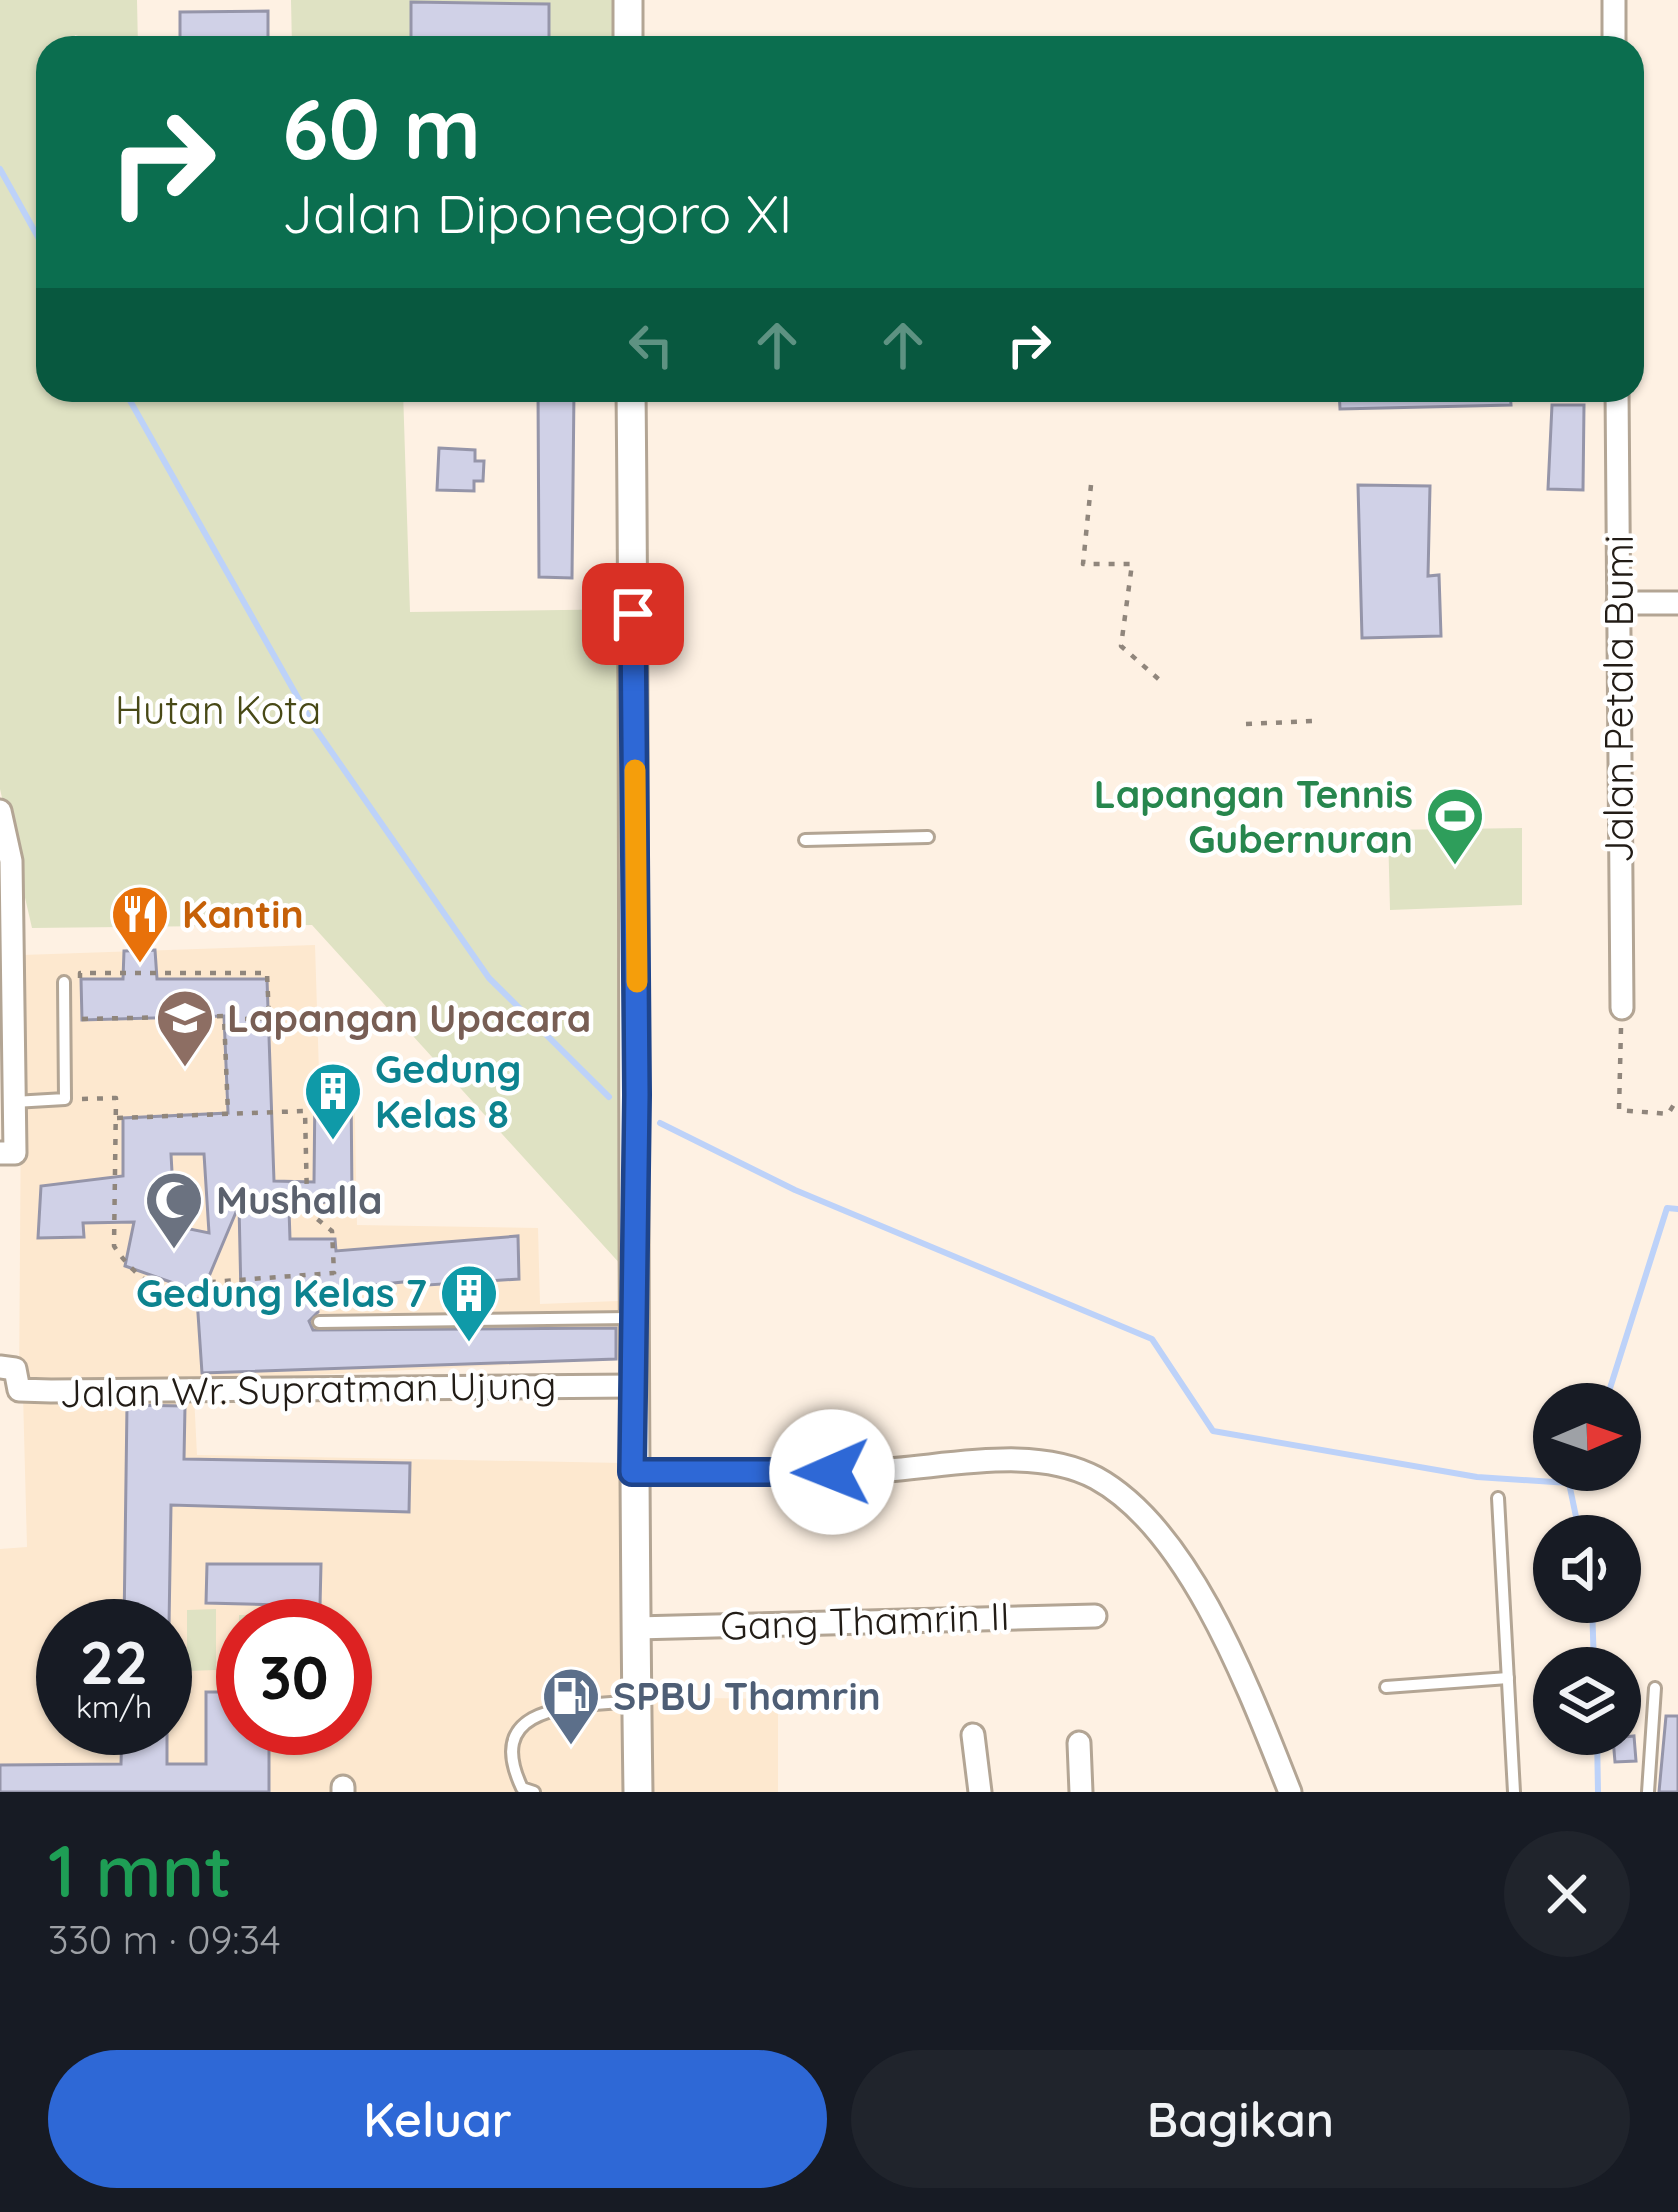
<!DOCTYPE html>
<html lang="id">
<head>
<meta charset="utf-8">
<style>
	:root { --surface:#171b24; --page:#20242c; --text:#f1f3f6; --muted:#9ea1a6; --accent:#2e68d6 }
	body { margin:0; font-family:Quicksand,sans-serif; background:var(--page); color:var(--text); height:100vh; display:flex; flex-direction:column; font-size:45px; white-space:nowrap }
	* { box-sizing:border-box; margin:0 }
	p { font-size:39px; color:var(--muted) }
	.icon { flex:none; width:66px; height:66px; fill:none; stroke:currentColor; stroke-width:2; stroke-linecap:round; stroke-linejoin:round }
	.map { position:relative; height:1792px; overflow:hidden }
	.drawer { display:flex; flex-direction:column; background:var(--surface); flex:1 }
	.drawer>* { flex:none }
	.guide { position:absolute; left:36px; top:36px; width:1608px; height:366px; border-radius:36px; box-shadow:0 3px 9px #0004; background:#0b6e4f; color:#fff; overflow:hidden }
	.needle { width:78px; rotate:88deg }
	.fabs { position:absolute; left:1533px; top:1383px; display:grid; gap:24px }
	.fabs a { display:grid; place-items:center; width:108px; height:108px; border-radius:50%; background:var(--surface); box-shadow:0 3px 9px #0004; font-size:60px }
	.speed { position:absolute; left:36px; top:1599px; display:flex; gap:24px; font-size:60px; font-weight:700; text-align:center }
	.speed>* { display:grid; place-content:center; width:156px; height:156px; border-radius:50%; background:var(--surface); box-shadow:0 3px 9px #0004; line-height:1 }
	.speed small { font-size:30px; font-weight:400 }
	.speed .limit { border:18px solid #d22; background:#fff; color:#111 }
	.pin { position:absolute; display:grid; place-items:center; width:102px; height:102px; color:#fff; margin:-51px; border-radius:24px; box-shadow:0 6px 18px #0006 }
	.me { position:absolute; width:132px; margin:-66px; rotate:269deg; stroke-linejoin:round; filter:drop-shadow(0 0 9px #0008) }
	.turn { display:flex; align-items:center; gap:42px; height:252px; padding:0 48px; font-size:54px }
	.turn .icon { width:156px; height:156px; stroke-width:2.5 }
	.turn b { display:block; font-size:84px; line-height:102px }
	.lanes { display:flex; align-items:center; height:114px; padding:0 48px; background:#0003; justify-content:center; gap:60px; direction:ltr }
	.lanes .off { opacity:.35 }
	.round { display:grid; place-items:center; flex:none; width:126px; height:126px; border-radius:63px; background:var(--page) }
	.summary { display:flex; align-items:center; justify-content:space-between; height:204px; padding:0 48px }
	h1 { font-size:72px; font-weight:600; line-height:90px; color:#1e9e55 }
	.button { display:flex; gap:24px; margin-top:auto; padding:24px 48px }
	.button a { flex:1; height:138px; border-radius:72px; background:var(--accent); color:#fff; font-size:48px; font-weight:600; line-height:138px; text-align:center }
	.button a+a { background:var(--page); color:var(--text) }
	.map>svg:first-child { display:block }
</style>
</head>
<body>
<div class="map">
<svg width="1678" height="1792" viewBox="0 0 1678 1792">
	<rect width="100%" height="100%" fill="#fef1e3"/>
	<!-- built -->
	<g fill="#fde8cf" fill-rule="evenodd">
		<path d="M 315,945 L 319,1073 L 354,1073 L 357,1225 L 538,1228 L 540,1304 L 618,1301 L 620,1359 L 19,1390 L 22,955 Z"/>
		<path d="M 23,1394 L 194,1395 L 197,1455 L 622,1463 L 627,1697 L 778,1699 L 778,1792 L 0,1792 L 0,1549 L 27,1547 ZM 63,1626 L 165,1626 L 165,1728 L 63,1728 ZM 243,1626 L 345,1626 L 345,1728 L 243,1728 Z"/>
	</g>
	<!-- green -->
	<g fill="#dfe2c3">
		<path d="M 0,0 L 137,0 L 138,48 L 117,48 L 75,35 L 70,48 L 48,48 L 48,390 L 403,390 L 410,612 L 635,609 L 633,1278 L 312,925 L 32,928 L 0,789 Z"/>
		<path d="M 291,0 L 627,0 L 627,48 L 292,48 Z"/>
		<path d="M 1522,828 L 1522,905 L 1390,910 L 1388,830 Z"/>
		<path d="M 216,1609 L 216,1670 L 187,1671 L 187,1610 Z"/>
		<path d="M 239,1615 L 317,1616 L 317,1626 L 243,1626 L 239,1658 Z"/>
	</g>
	<g fill="none" stroke-linecap="round" stroke-linejoin="round">
		<!-- stream -->
		<g stroke="#bdd2f9" stroke-width="6">
			<path d="M 0,169 L 48,255"/>
			<path d="M 124,390 L 315,728 L 489,978 L 609,1097"/>
			<path d="M 660,1123 L 795,1190 L 1152,1339 L 1213,1431 L 1477,1477 L 1569,1483"/>
			<path d="M 1605,1404 L 1667,1208 L 1678,1209"/>
			<path d="M 1576,1470 L 1569,1483 L 1580,1536"/>
			<path d="M 1592,1602 L 1594,1668"/>
			<path d="M 1597,1734 L 1598,1792"/>
		</g>
	</g>
	<!-- building -->
	<g fill="#d0d1e7" stroke="#9595a9" stroke-width="3" fill-rule="evenodd">
		<path d="M 411,2 L 549,4 L 549,48 L 411,48 Z"/>
		<path d="M 268,11 L 268,48 L 180,48 L 180,12 Z"/>
		<path d="M 538,390 L 574,390 L 572,578 L 539,577 Z"/>
		<path d="M 1339,390 L 1510,390 L 1511,405 L 1340,409 Z"/>
		<path d="M 1552,405 L 1584,405 L 1583,490 L 1548,489 Z"/>
		<path d="M 439,448 L 475,450 L 475,461 L 484,461 L 483,481 L 474,481 L 474,491 L 437,490 Z"/>
		<path d="M 1358,485 L 1430,486 L 1428,576 L 1439,575 L 1441,636 L 1362,638 Z"/>
		<path d="M 155,950 L 157,979 L 267,979 L 274,1181 L 314,1182 L 315,1088 L 351,1087 L 352,1197 L 289,1209 L 290,1239 L 335,1239 L 336,1251 L 518,1236 L 519,1279 L 413,1286 L 413,1281 L 316,1291 L 318,1312 L 309,1321 L 313,1330 L 616,1328 L 616,1359 L 202,1373 L 197,1299 L 241,1296 L 239,1205 L 202,1293 L 125,1266 L 134,1222 L 83,1223 L 84,1237 L 38,1238 L 41,1186 L 123,1176 L 123,1118 L 228,1113 L 224,1016 L 82,1020 L 81,979 L 123,979 L 124,951 ZM 171,1154 L 204,1154 L 209,1233 L 175,1226 Z"/>
		<path d="M 127,1405 L 185,1406 L 184,1459 L 410,1463 L 409,1512 L 171,1505 L 169,1626 L 124,1626 Z"/>
		<path d="M 207,1564 L 321,1564 L 320,1606 L 206,1603 Z"/>
		<path d="M 206,1692 L 243,1692 L 243,1728 L 269,1728 L 269,1792 L 0,1792 L 0,1765 L 121,1764 L 122,1728 L 167,1728 L 167,1764 L 206,1764 Z"/>
		<path d="M 1666,1716 L 1678,1716 L 1678,1792 L 1659,1792 Z"/>
		<path d="M 1634,1736 L 1636,1761 L 1615,1762 L 1613,1738 Z"/>
	</g>
	<g fill="none" stroke-linecap="round" stroke-linejoin="round">
		<!-- service casing -->
		<g stroke="#b3a594" stroke-width="16">
			<g id="service">
				<path d="M 805,840 L 928,837"/>
				<path d="M 14,1102 L 65,1099 L 64,982"/>
				<path d="M 319,1322 L 630,1318"/>
				<path d="M 1498,1498 L 1514,1792"/>
				<path d="M 1386,1687 L 1508,1678"/>
				<path d="M 534,1792 L 522,1788 C 481,1702 577,1707 633,1701"/>
				<path d="M 1648,1792 L 1655,1688"/>
			</g>
		</g>
		<!-- minor casing -->
		<g stroke="#b3a594" stroke-width="27">
			<g id="minor">
				<path d="M 1614,0 L 1614,48"/>
				<path d="M 1617,390 L 1622,1008"/>
				<path d="M 1618,603 L 1678,603"/>
				<path d="M 0,811 L 11,861 L 15,1153 L 0,1153"/>
				<path d="M 0,1367 L 15,1369 L 19,1390 L 51,1391 L 634,1386"/>
				<path d="M 632,1472 C 711,1473 790,1474 870,1471 C 939,1469 1031,1443 1096,1478 C 1191,1530 1251,1694 1290,1792"/>
				<path d="M 636,1628 L 1095,1616"/>
				<path d="M 973,1735 L 980,1792"/>
				<path d="M 1079,1743 L 1081,1792"/>
				<path d="M 343,1787 L 343,1792"/>
			</g>
		</g>
		<!-- tertiary casing -->
		<g stroke="#b3a594" stroke-width="33">
			<g id="tertiary">
				<path d="M 628,0 L 628,48"/>
				<path d="M 631,390 C 636,857 631,1325 638,1792"/>
			</g>
		</g>
		<!-- path -->
		<g stroke="#90867c" stroke-width="4.5" stroke-dasharray="6 9" stroke-linecap="butt">
			<path d="M 1091,485 L 1083,564 L 1132,564 L 1121,646 L 1163,683"/>
			<path d="M 1246,724 L 1313,721"/>
			<path d="M 80,978 L 80,973 L 267,973 L 269,1018 L 225,1020"/>
			<path d="M 82,1019 L 224,1016 L 228,1113"/>
			<path d="M 1621,1028 L 1619,1110 L 1668,1114 L 1678,1098"/>
			<path d="M 82,1099 L 116,1098 L 114,1246 C 129,1270 165,1304 194,1296 L 187,1290 L 211,1282 L 334,1273 L 336,1305"/>
			<path d="M 117,1118 L 305,1111 L 307,1200 L 311,1214 L 332,1231 L 334,1273"/>
		</g>
		<!-- service -->
		<use href="#service" stroke="#fff" stroke-width="10"/>
		<!-- minor -->
		<use href="#minor" stroke="#fff" stroke-width="21"/>
		<!-- tertiary -->
		<use href="#tertiary" stroke="#fff" stroke-width="27"/>
	</g>
	<g fill="none" stroke-linecap="round" stroke-linejoin="round">
		<!-- route casing -->
		<g stroke="#1e448b" stroke-width="30">
			<path id="route" d="M 633,614 L 637,1095 L 632,1472 L 832,1472"/>
		</g>
		<!-- route -->
		<use href="#route" stroke="#2e68d6" stroke-width="21"/>
		<!-- slow -->
		<path stroke="#f59e0b" stroke-width="21" d="M 635,770 L 637,982"/>
	</g>
	<!-- icons -->
	<defs>
		<g id="stadium-pin" transform="scale(3)"><path d="M0 17L-7.5 6A9.5 9.5 0 1 1 7.5 6Z" fill="#2e9e5b" stroke="#fff"/><path d="M0-5a6.5 5 0 1 0 0 10a6.5 5 0 1 0 0-10ZM-3.5-1.8h7v3.6h-7Z" fill="#fff"/></g>
		<g id="restaurant-pin" transform="scale(3)"><path d="M0 17L-7.5 6A9.5 9.5 0 1 1 7.5 6Z" fill="#e8710a" stroke="#fff"/><path d="M-5-6h1v4h1v-4h1v4h1v-4h1v5L-1.5 .5V6h-2V.5L-5-1ZM5-6V6H3V1.5H1.5Q1.5-4 5-6Z" fill="#fff"/></g>
		<g id="school-pin" transform="scale(3)"><path d="M0 17L-7.5 6A9.5 9.5 0 1 1 7.5 6Z" fill="#8d6e63" stroke="#fff"/><path d="M0-5L7-2L0 1L-7-2ZM-4 1L0 2.5L4 1V4Q0 6-4 4Z" fill="#fff"/></g>
		<g id="building-pin" transform="scale(3)"><path d="M0 17L-7.5 6A9.5 9.5 0 1 1 7.5 6Z" fill="#0f9aa8" stroke="#fff"/><path d="M-4-6H4V6H1V3H-1V6H-4ZM-2.5-4.3h1.7v1.8h-1.7ZM.8-4.3h1.7v1.8H.8ZM-2.5-1h1.7V.8h-1.7ZM.8-1h1.7V.8H.8Z" fill="#fff"/></g>
		<g id="mosque-pin" transform="scale(3)"><path d="M0 17L-7.5 6A9.5 9.5 0 1 1 7.5 6Z" fill="#6b7280" stroke="#fff"/><path d="M3.5-4.9A6 6 0 1 0 3.5 4.9A5 5 0 1 1 3.5-4.9Z" fill="#fff"/></g>
		<g id="fuel-pin" transform="scale(3)"><path d="M0 17L-7.5 6A9.5 9.5 0 1 1 7.5 6Z" fill="#5c6f8a" stroke="#fff"/><path d="M-5.5-6h7V0h2V4h1.3V-2.5L3-4.5l.8-.8L6-3V5H2.5V1h-1V6h-7ZM-4.2-4.7v3.2H.2V-4.7Z" fill="#fff"/></g>
	</defs>
	<g fill-rule="evenodd">
		<use href="#stadium-pin" x="1455" y="816"/>
		<use href="#restaurant-pin" x="140" y="914"/>
		<use href="#school-pin" x="185" y="1018"/>
		<use href="#building-pin" x="333" y="1091"/>
		<use href="#mosque-pin" x="174" y="1200"/>
		<use href="#building-pin" x="469" y="1293"/>
		<use href="#fuel-pin" x="571" y="1696"/>
	</g>
	<g text-anchor="middle" stroke-width="9" stroke-linejoin="round" paint-order="stroke">
		<!-- street labels -->
		<g font-size="39" fill="#221c16" stroke="#fff">
			<text transform="translate(1619 699) rotate(-90)" y="14">Jalan Petala Bumi</text>
			<text transform="translate(308 1389) rotate(-1)" y="14">Jalan Wr. Supratman Ujung</text>
			<text transform="translate(865 1621) rotate(-2)" y="14">Gang Thamrin II</text>
		</g>
		<!-- park labels -->
		<g font-size="39" fill="#484916" stroke="#fff">
			<text x="218" y="724">Hutan Kota</text>
		</g>
		<!-- leisure labels -->
		<g font-size="39" font-weight="bold" fill="#27864d" stroke="#fff" text-anchor="end">
			<text x="1413" y="808">Lapangan Tennis<tspan x="1413" dy="45">Gubernuran</tspan></text>
		</g>
		<!-- food labels -->
		<g font-size="39" font-weight="bold" fill="#c56008" stroke="#fff" text-anchor="start">
			<text x="182" y="928">Kantin</text>
		</g>
		<!-- education labels -->
		<g font-size="39" font-weight="bold" fill="#785e54" stroke="#fff" text-anchor="start">
			<text x="227" y="1032">Lapangan Upacara</text>
		</g>
		<!-- culture labels -->
		<g font-size="39" font-weight="bold" fill="#0d838f" stroke="#fff" text-anchor="start">
			<text x="375" y="1083">Gedung<tspan x="375" dy="45">Kelas 8</tspan></text>
			<text x="427" y="1307" text-anchor="end">Gedung Kelas 7</text>
		</g>
		<!-- worship labels -->
		<g font-size="39" font-weight="bold" fill="#5b616d" stroke="#fff" text-anchor="start">
			<text x="216" y="1214">Mushalla</text>
		</g>
		<!-- service labels -->
		<g font-size="39" font-weight="bold" fill="#4e5e75" stroke="#fff" text-anchor="start">
			<text x="613" y="1710">SPBU Thamrin</text>
		</g>
	</g>
</svg>
<div class="fabs">
<a><svg class="needle" viewBox="-14 -14 28 28"><path d="M0-13l5 13h-10z" fill="#e53935"/><path d="M0 13l5-13h-10z" fill="#9ea1a6"/></svg></a>
<a><svg class="icon" aria-label="sound" viewBox="0 0 24 24"><path d="M4 9h4l5-4v14l-5-4H4zM17 9q2 3 0 6"/></svg></a>
<a><svg class="icon" aria-label="layers" viewBox="0 0 24 24"><path d="M12 4l9 5-9 5-9-5zM3 14l9 5 9-5"/></svg></a>
</div>
<div class="speed"><div>22<small>km/h</small></div><div class="limit">30</div></div>
<div class="pin" style="left:633px;top:614px;background:#d93025"><svg class="icon" aria-label="arrive" viewBox="0 0 24 24"><path d="M6 21V4h12l-3 4 3 4H6"/></svg></div>
<svg class="me" style="left:832px;top:1472px" viewBox="-20 -20 40 40"><circle r="19" fill="#fff"/><path d="M0-13L10 11 0 6-10 11z" fill="#2e68d6"/></svg>
<div class="guide">
<div class="turn"><svg class="icon" aria-label="right" viewBox="0 0 24 24"><path d="M7 20v-9h11M14 6l5 5-5 5"/></svg><div><b>60 m</b>Jalan Diponegoro XI</div></div>
<div class="lanes"><svg class="icon off" aria-label="left" viewBox="0 0 24 24"><path d="M17 20v-9H6M10 6l-5 5 5 5"/></svg><svg class="icon off" aria-label="ahead" viewBox="0 0 24 24"><path d="M12 20V5M6 11l6-6 6 6"/></svg><svg class="icon off" aria-label="ahead" viewBox="0 0 24 24"><path d="M12 20V5M6 11l6-6 6 6"/></svg><svg class="icon" aria-label="right" viewBox="0 0 24 24"><path d="M7 20v-9h11M14 6l5 5-5 5"/></svg></div>
</div>
</div>
<section class="drawer">
<div class="summary"><div><h1>1 mnt</h1><p>330 m · 09:34</p></div><a class="round"><svg class="icon" aria-label="close" viewBox="0 0 24 24"><path d="M6 6l12 12M18 6L6 18"/></svg></a></div>
<div class="button"><a>Keluar</a><a>Bagikan</a></div>
</section>
</body>
</html>
